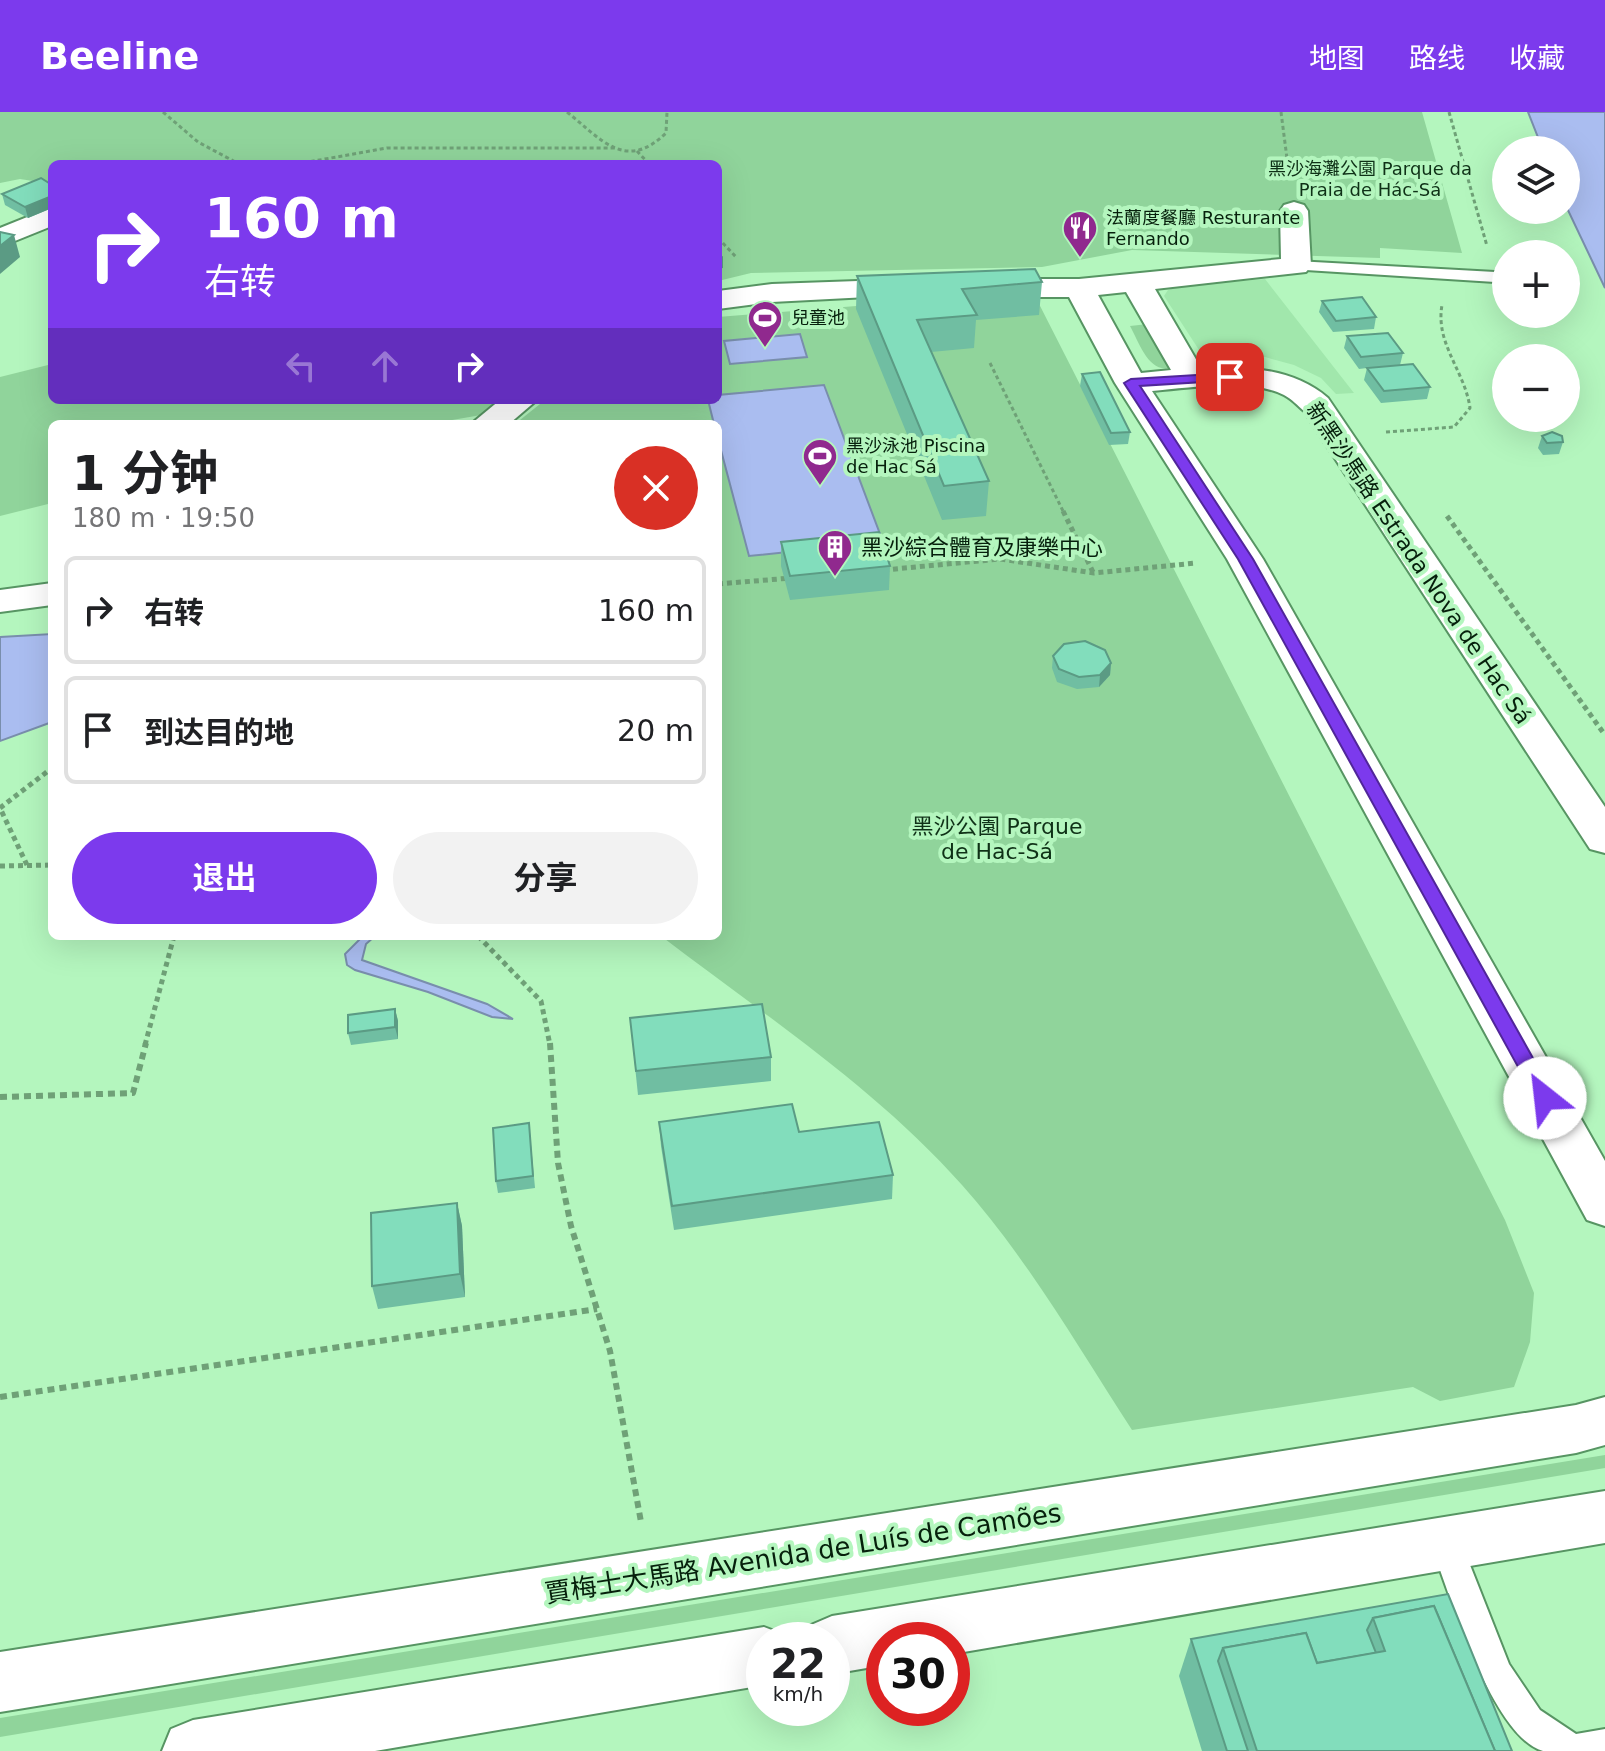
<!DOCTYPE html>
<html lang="zh">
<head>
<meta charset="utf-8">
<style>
	:root { --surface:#fff; --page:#f2f2f2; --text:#202124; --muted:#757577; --line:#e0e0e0; --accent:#7c3aed }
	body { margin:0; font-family:"DejaVu Sans","Noto Sans SC",sans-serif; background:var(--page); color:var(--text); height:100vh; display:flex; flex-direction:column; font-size:30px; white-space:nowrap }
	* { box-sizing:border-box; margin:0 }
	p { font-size:26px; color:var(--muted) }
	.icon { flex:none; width:44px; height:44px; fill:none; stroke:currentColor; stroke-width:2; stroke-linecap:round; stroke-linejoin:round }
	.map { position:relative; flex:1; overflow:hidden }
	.drawer { position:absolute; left:48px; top:308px; width:674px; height:520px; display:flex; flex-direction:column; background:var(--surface); border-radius:12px; box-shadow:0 8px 32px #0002 }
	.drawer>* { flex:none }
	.top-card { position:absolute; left:48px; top:48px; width:674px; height:244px; border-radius:12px; box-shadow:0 8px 32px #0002; background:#7c3aed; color:#fff; overflow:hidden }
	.tools { position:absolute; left:1492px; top:24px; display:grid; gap:16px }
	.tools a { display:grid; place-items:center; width:88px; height:88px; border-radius:50%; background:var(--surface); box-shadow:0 8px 32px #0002; font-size:40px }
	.speed { position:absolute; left:746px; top:1510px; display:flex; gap:16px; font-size:40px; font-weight:700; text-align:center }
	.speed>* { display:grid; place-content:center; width:104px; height:104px; border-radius:50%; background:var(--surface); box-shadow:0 8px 32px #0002; line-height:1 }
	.speed small { font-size:20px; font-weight:400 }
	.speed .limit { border:12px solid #d22; background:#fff; color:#111 }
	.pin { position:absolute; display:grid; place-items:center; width:68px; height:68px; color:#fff; margin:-34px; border-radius:16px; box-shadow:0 4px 12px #0006 }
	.me { position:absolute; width:88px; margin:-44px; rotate:331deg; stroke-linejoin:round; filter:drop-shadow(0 0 6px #0008) }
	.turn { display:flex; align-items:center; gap:28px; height:168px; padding:0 24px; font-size:36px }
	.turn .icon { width:104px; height:104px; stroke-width:2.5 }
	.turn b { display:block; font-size:56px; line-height:68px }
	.lanes { display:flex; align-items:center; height:76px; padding:0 24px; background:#0003; justify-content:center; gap:40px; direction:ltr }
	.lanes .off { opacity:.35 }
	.round { display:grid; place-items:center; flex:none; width:84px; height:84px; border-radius:42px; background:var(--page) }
	.headline { display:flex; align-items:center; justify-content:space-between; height:136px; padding:0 24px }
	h1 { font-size:48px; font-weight:700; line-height:60px }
	.primary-button { display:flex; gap:16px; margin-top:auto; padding:16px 24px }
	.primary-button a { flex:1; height:92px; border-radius:48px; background:var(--accent); color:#fff; font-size:32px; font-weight:700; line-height:92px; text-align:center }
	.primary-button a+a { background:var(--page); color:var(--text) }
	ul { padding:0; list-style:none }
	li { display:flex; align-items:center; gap:24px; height:108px; margin:0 16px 12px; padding:0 8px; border:4px solid var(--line); border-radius:12px }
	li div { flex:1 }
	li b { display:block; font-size:30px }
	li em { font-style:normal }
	header { display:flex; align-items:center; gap:48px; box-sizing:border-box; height:112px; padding:0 40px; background:var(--accent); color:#fff }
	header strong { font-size:38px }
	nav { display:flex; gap:44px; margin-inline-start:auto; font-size:28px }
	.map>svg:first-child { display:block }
</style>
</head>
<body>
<header>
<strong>Beeline</strong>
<nav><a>地图</a><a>路线</a><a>收藏</a></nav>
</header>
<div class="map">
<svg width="1605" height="1639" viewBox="0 0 1605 1639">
	<rect width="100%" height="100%" fill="#b4f6be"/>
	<!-- built -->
	<path fill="#a1e7ac" d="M 1265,167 L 1354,281 L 1336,282 L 1321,266 L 1294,253 L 1265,245 L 1201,241 L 1164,184 L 1168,178 L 1179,174 Z"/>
	<!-- green -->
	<g fill="#90d49b">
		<path d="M 0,0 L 1422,0 L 1462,141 L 1380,136 L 1380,146 L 1132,138 L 1042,155 L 751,161 L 718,169 L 718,52 L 52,52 L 52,72 L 20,67 L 0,71 Z"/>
		<path d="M 1036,186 L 1505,1108 L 1534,1181 L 1530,1230 L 1514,1275 L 1440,1289 L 1413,1275 L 1132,1318 C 1078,1235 1028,1147 962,1073 C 876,976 763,902 661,824 L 718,824 L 718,312 L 515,312 L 545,288 L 718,288 L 718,205 L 894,191 Z"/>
		<path d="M 1148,212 L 1170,251 L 1169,256 C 1148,260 1139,230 1130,214 Z"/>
		<path d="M 52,252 L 52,288 L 506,288 L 487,302 L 429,312 L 52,312 L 52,391 L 0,404 L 0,265 Z"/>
		<path d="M 1605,1343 L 1605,1356 L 0,1625 L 0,1606 Z"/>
	</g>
	<!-- water -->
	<g fill="#aabdf0" stroke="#798eac" stroke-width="2">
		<path d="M 1528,0 L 1605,0 L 1605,176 L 1566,94 L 1566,38 L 1543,38 Z"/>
		<path d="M 800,222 L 807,245 L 730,252 L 724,229 Z"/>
		<path d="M 824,273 L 883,430 L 749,444 L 718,327 L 718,312 L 714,312 L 708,288 L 718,288 L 718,283 Z"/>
		<path d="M 52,522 L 52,610 L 0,629 L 0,525 Z"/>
		<path d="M 363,824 L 375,824 L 366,832 L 362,848 L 487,892 L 513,907 L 492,905 L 428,880 L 355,858 L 347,853 L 345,842 Z"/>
	</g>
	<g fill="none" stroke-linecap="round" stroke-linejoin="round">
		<!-- service casing -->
		<g stroke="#579563" stroke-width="4">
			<g id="service">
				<path d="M 1296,149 L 1495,160 L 1503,165 L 1495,170 L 1290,157 L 1288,154 Z"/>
				<path d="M 1446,1415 L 1457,1420 L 1509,1552 L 1540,1598 L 1576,1622 L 1605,1617 L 1605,1639 C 1586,1639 1561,1639 1543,1639 C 1492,1625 1448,1477 1430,1430 L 1435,1420 Z"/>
			</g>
		</g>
		<!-- minor casing -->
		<g stroke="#579563" stroke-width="4">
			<g id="minor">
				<path d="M 1294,90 L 1304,93 L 1308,99 L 1311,154 L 1306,160 L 1155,177 L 1201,256 C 1247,255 1292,255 1328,286 L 1605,695 L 1605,741 L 1590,737 L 1304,299 C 1298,294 1292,287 1284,283 C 1251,266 1189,276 1152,279 L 1263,447 L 1605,1049 L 1605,1114 L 1587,1108 L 1227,447 L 1115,271 L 1069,185 L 983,185 L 972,182 L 968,176 L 972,170 L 983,167 L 1079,167 L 1281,147 L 1280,99 L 1284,93 ZM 1126,180 L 1171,258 L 1141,261 L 1098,183 Z"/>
				<path d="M 52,95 L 52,114 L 0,135 L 0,116 Z"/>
				<path d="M 915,167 L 926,170 L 930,176 L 926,182 L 772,190 L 718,197 L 718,179 L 772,172 Z"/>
				<path d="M 500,288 L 537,288 L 509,312 L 471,312 Z"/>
				<path d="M 52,471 L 52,493 L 0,500 L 0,478 Z"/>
				<path d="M 1605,1285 L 1605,1333 L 1576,1341 L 0,1600 L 0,1540 L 1576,1293 Z"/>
				<path d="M 1605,1379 L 1605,1431 L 952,1542 L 952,1528 L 884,1528 L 884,1553 L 832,1562 L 832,1528 L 804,1528 L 811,1513 L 832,1504 Z"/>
				<path d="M 764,1515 L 785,1523 L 787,1528 L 764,1528 L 764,1573 L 375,1639 L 162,1639 L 171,1617 L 193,1608 Z"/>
			</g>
		</g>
		<!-- path-far2 -->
		<g stroke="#6fa177" stroke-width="3" stroke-dasharray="4 3" stroke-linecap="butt">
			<path d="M 163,0 L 198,30 L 239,52"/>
			<path d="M 567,0 C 600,26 625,61 666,21 L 667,0"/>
			<path d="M 1281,0 L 1289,62"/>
			<path d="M 1449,0 L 1487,134"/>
			<path d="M 637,39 L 649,52"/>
			<path d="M 297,52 L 387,36 L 616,36"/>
			<path d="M 718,126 L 737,146"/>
			<path d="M 990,251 L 1064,401"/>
			<path d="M 1386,320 L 1454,315 L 1470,296 C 1465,259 1435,232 1442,193"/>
		</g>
		<!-- path-far1 -->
		<g stroke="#6fa177" stroke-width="5" stroke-dasharray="5 4" stroke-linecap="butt">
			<path d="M 1063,399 L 1093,460"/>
			<path d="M 1447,404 L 1605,623"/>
			<path d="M 884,458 L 1000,447 L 1094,461 L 1196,451"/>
			<path d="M 718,472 L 791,466"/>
			<path d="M 27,753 L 0,696 L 52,656"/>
			<path d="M 0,754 L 52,753"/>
			<path d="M 478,824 L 541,889 L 550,933"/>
			<path d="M 145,933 L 174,824"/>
		</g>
		<!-- path -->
		<g stroke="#6fa177" stroke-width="6" stroke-dasharray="7 5" stroke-linecap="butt">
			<path d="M 550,931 L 558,1051 L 571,1114 L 610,1239 L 641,1410"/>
			<path d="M 0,985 L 133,981 L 146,931"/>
			<path d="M 0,1285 L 597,1197"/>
		</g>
		<!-- service -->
		<use href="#service" fill="#fff" fill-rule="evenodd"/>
		<!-- minor -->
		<use href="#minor" fill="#fff" fill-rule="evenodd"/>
	</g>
	<!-- wall -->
	<g fill="#70bea2">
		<path d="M 52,73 L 52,96 L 28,106 L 5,93 L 2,82 Z"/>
		<path d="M 857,164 L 1042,170 L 1039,203 L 976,208 L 974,236 L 931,240 L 989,369 L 986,404 L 942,408 L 856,197 Z"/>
		<path d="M 1322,189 L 1376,205 L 1374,217 L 1333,220 L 1319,200 Z"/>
		<path d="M 1347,224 L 1403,241 L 1400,253 L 1430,275 L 1427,287 L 1381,291 L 1364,268 L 1367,256 L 1359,257 L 1344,236 Z"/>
		<path d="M 1082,262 L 1130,320 L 1128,332 L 1109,333 L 1080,274 Z"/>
		<path d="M 1542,324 L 1563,330 L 1559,342 L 1543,343 L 1538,336 Z"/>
		<path d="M 781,430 L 890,454 L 889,478 L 790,488 L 781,454 Z"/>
		<path d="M 1053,544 L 1111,551 L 1110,563 L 1099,575 L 1077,577 L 1057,570 L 1052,556 Z"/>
		<path d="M 395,897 L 398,909 L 398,927 L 351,933 L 348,921 Z"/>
		<path d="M 630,906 L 771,945 L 771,969 L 638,983 Z"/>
		<path d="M 659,1010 L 799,1020 L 893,1063 L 892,1087 L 674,1118 L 661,1034 Z"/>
		<path d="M 529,1011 L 535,1076 L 498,1081 L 496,1069 Z"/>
		<path d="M 457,1091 L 462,1114 L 465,1185 L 378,1197 L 372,1174 Z"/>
		<path d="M 1448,1482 L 1512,1639 L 1202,1639 L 1179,1564 L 1191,1527 Z"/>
	</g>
	<!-- shaded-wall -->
	<g fill="#5b9b84">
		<path d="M 52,84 L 52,96 L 28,106 L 25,95 Z"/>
		<path d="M 14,123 L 20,145 L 0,162 L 0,134 Z"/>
		<path d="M 723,144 L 723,156 L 718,157 L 718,146 Z"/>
		<path d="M 1111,551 L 1110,563 L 1099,575 L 1100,563 Z"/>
		<path d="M 395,897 L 398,909 L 398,927 L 395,915 Z"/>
		<path d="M 457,1091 L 462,1114 L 465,1185 L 460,1162 Z"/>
	</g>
	<!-- building -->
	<g fill="#82ddbc" stroke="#5b9b84" stroke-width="2">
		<path d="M 41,66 L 52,73 L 52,84 L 25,95 L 2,82 Z"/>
		<path d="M 0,120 L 14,123 L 0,134 Z"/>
		<path d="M 1035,157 L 1042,170 L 962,177 L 977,203 L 917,208 L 989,369 L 944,374 L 857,164 Z"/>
		<path d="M 1362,185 L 1376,205 L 1336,209 L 1322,189 Z"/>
		<path d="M 1388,221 L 1403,241 L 1361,245 L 1347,224 Z"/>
		<path d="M 1413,252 L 1430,275 L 1384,279 L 1367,256 Z"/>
		<path d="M 1100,260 L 1130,320 L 1111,321 L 1082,262 Z"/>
		<path d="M 1552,320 L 1562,324 L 1563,330 L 1547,331 L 1542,324 Z"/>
		<path d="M 879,420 L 890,454 L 790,464 L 781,430 Z"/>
		<path d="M 1085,529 L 1105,538 L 1111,551 L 1100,563 L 1079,565 L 1059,557 L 1053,544 L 1064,532 Z"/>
		<path d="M 762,892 L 771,945 L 636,959 L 630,906 Z"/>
		<path d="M 395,897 L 395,915 L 348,921 L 348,903 Z"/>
		<path d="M 792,992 L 799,1020 L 879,1010 L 893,1063 L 672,1094 L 659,1010 Z"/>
		<path d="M 529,1011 L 533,1064 L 496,1069 L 493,1016 Z"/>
		<path d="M 457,1091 L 460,1162 L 372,1174 L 371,1101 Z"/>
		<path d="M 1448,1482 L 1512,1639 L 1495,1639 L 1434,1494 L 1373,1506 L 1367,1518 L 1376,1541 L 1317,1551 L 1306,1521 L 1223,1536 L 1218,1549 L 1248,1639 L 1227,1639 L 1191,1527 Z"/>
		<path d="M 1434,1494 L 1495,1639 L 1257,1639 L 1223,1536 L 1306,1521 L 1317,1551 L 1385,1539 L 1373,1506 Z"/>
	</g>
	<!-- route -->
	<path fill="#7c3aed" stroke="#51269a" stroke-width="2" d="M 1230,261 L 1235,263 L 1235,268 L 1140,274 L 1253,447 L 1552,980 L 1555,986 L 1552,991 L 1538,991 L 1238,447 L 1124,271 L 1131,267 Z"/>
	<!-- icons -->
	<defs>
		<g id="restaurant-pin" transform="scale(1.8)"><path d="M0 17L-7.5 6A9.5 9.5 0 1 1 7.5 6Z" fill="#90298e" stroke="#b4f6be"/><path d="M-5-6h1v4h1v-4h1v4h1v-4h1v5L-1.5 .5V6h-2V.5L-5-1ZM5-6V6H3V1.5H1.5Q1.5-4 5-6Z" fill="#fff"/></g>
		<g id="stadium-pin" transform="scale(1.8)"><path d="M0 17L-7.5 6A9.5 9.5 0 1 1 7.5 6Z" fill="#90298e" stroke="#b4f6be"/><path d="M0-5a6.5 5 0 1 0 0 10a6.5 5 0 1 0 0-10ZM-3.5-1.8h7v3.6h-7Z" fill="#fff"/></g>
		<g id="building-pin" transform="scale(1.8)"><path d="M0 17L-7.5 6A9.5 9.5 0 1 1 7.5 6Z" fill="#90298e" stroke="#b4f6be"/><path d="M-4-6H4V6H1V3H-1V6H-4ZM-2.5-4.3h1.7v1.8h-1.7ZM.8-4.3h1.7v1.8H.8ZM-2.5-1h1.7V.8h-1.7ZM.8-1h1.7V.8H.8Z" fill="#fff"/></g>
	</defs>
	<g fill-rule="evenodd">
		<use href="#restaurant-pin" x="1080" y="116"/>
		<use href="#stadium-pin" x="765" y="206"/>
		<use href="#stadium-pin" x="820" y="344"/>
		<use href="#building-pin" x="835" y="435"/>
	</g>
	<g text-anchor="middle" stroke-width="8" stroke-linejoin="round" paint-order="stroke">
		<!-- far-park labels -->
		<g font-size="18" fill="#0f3117" stroke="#b4f6be">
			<text x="1370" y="63">黑沙海灘公園 Parque da<tspan x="1370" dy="21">Praia de Hác-Sá</tspan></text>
		</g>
		<!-- far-poi labels -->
		<g font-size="18" fill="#06200c" stroke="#b4f6be" text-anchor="start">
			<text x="1106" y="112">法蘭度餐廳 Resturante<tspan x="1106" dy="21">Fernando</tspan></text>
			<text x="791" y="212">兒童池</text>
			<text x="846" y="340">黑沙泳池 Piscina<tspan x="846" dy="21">de Hac Sá</tspan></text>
		</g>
		<!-- poi labels -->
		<g font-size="22" fill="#06200c" stroke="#b4f6be" text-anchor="start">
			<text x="861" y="443">黑沙綜合體育及康樂中心</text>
		</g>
		<!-- street labels -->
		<g font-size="22" fill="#06200c" stroke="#b4f6be">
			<text transform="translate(1419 451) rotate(56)" y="8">新黑沙馬路 Estrada Nova de Hac Sá</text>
		</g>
		<!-- park labels -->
		<g font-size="22" fill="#0f3117" stroke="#b4f6be">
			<text x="997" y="722">黑沙公園 Parque<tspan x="997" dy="25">de Hac-Sá</tspan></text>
		</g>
		<!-- near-street labels -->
		<g font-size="26" fill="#06200c" stroke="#b4f6be">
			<text transform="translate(803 1441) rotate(-9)" y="9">賈梅士大馬路 Avenida de Luís de Camões</text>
		</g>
	</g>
</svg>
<div class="tools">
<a><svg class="icon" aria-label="layers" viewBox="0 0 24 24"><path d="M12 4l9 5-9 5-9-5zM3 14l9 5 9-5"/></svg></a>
<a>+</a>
<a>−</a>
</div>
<div class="speed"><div>22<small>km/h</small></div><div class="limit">30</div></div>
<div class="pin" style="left:1230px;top:265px;background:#d93025"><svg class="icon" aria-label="arrive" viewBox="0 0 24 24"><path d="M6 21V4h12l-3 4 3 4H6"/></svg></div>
<svg class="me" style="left:1545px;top:986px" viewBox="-20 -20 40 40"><circle r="19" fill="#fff"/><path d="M0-13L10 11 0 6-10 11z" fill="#7c3aed"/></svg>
<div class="top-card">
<div class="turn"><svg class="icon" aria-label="right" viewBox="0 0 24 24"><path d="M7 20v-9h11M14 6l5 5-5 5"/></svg><div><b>160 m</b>右转</div></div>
<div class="lanes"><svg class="icon off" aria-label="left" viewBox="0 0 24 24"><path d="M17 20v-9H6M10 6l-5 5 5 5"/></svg><svg class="icon off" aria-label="ahead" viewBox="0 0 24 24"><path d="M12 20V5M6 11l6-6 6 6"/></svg><svg class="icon" aria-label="right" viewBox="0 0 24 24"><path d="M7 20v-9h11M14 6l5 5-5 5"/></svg></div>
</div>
<section class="drawer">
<div class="headline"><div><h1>1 分钟</h1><p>180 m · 19:50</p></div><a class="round" style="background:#d93025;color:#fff"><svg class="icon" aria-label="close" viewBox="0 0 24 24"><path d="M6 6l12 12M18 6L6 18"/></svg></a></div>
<ul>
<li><svg class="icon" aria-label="right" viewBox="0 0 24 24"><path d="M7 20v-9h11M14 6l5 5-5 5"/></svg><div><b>右转</b></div><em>160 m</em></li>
<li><svg class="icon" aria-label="arrive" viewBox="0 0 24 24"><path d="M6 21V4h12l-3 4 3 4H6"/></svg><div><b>到达目的地</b></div><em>20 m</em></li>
</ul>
<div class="primary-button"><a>退出</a><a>分享</a></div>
</section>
</div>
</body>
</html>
